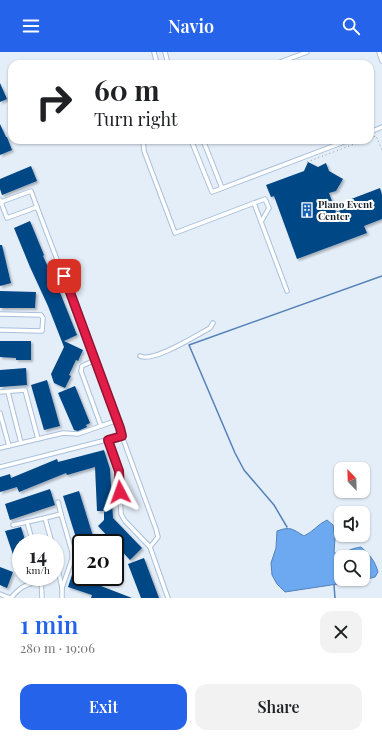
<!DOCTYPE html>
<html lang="en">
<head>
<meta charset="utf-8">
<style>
	:root { --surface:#fff; --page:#f2f2f2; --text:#202124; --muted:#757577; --accent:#2563eb }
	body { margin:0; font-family:"Playfair Display",serif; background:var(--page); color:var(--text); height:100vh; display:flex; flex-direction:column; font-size:15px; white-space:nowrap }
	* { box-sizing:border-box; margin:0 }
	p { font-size:13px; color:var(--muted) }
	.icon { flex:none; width:22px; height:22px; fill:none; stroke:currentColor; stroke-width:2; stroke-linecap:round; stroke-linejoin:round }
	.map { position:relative; height:546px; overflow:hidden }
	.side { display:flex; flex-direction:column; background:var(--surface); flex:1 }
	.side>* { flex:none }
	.top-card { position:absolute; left:8px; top:8px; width:366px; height:84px; border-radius:12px; box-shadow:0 1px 3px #0004; background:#fff; color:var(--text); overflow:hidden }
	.needle { width:26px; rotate:337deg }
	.buttons { position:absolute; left:334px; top:410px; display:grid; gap:8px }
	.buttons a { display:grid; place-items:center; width:36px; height:36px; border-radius:8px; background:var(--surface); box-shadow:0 1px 3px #0004; font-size:20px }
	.speed { position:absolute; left:12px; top:482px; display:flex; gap:8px; font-size:20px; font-weight:700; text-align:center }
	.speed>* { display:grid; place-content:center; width:52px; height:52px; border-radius:50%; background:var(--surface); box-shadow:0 1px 3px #0004; line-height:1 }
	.speed small { font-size:10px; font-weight:400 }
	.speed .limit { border:2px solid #111; border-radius:6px; background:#fff; color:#111 }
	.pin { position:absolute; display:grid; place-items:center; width:34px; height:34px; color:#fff; margin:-17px; border-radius:8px; box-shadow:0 2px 6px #0006 }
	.me { position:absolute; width:44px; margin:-22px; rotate:356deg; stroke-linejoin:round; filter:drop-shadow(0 0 3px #0008) }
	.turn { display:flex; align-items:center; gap:14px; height:84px; padding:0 20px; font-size:18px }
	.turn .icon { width:52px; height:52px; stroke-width:2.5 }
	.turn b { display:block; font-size:28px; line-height:34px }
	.round { display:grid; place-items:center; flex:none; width:42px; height:42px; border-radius:12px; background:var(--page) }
	.summary { display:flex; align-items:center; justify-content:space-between; height:68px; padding:0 20px }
	h1 { font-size:24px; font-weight:600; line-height:30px; color:var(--accent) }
	.button { display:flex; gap:8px; margin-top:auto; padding:8px 20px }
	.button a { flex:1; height:46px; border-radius:12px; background:var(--accent); color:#fff; font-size:16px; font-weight:600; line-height:46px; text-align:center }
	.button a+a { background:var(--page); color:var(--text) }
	header { display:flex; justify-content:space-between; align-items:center; height:52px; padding:0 20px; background:var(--accent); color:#fff; font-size:18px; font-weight:600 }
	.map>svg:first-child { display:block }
</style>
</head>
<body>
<header><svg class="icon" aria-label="menu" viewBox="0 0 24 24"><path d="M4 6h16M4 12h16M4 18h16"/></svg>Navio<svg class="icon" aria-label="search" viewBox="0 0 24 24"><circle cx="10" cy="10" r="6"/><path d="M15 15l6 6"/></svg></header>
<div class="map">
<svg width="382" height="546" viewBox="0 0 382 546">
	<defs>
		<filter id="shadow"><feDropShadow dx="2" dy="2" stdDeviation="1" flood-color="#0004"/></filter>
	</defs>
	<rect width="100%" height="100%" fill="#e4eef9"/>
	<!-- water -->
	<path fill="#6da9f0" stroke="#5481b6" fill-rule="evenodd" d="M 327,468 L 333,473 L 335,486 L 334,501 C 344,502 351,496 361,495 C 370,503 375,509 378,520 L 375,525 L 364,528 L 285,540 L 277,532 L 272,523 L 271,511 L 276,496 L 277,479 C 291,474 292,477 304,484 C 313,480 318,472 327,468 ZM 341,505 L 363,505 L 363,527 L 341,527 Z"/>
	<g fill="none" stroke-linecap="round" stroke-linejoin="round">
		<!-- stream -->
		<g stroke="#5481b6" stroke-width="1.5">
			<path d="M 287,475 L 274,453 L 244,418 L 235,401 L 189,293 L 382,224"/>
			<path d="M 334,533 L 335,546"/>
		</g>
	</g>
	<!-- building -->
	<g fill="#054786" filter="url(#shadow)">
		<path d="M 0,31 L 7,47 L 0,50 Z"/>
		<path d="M 0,72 L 6,85 L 7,85 L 12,98 L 0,103 Z"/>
		<path d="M 308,110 L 318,115 L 326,111 L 329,119 L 343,127 L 336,139 L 329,141 L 336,160 L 348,155 L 346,149 L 380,136 L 382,143 L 382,167 L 364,174 L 367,181 L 297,207 L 274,144 L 271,145 L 266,133 L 304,119 Z"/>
		<path d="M 31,114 L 37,129 L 2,143 L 0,137 L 0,127 Z"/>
		<path d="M 30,169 L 44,203 L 43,204 L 61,243 L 77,283 L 64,289 L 83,298 L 78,309 L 76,308 L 69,323 L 71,324 L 65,336 L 54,331 L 51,322 L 64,295 L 48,254 L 30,215 L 14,176 Z"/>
		<path d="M 0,193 L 2,193 L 11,231 L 0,234 Z"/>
		<path d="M 0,239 L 36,240 L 35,256 L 0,256 Z"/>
		<path d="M 0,289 L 31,289 L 31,308 L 16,308 L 16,306 L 0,305 Z"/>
		<path d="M 26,316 L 27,333 L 0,335 L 0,318 Z"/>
		<path d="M 47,328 L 60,374 L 44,378 L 31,333 Z"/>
		<path d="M 75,334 L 90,371 L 86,373 L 87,375 L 78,379 L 74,378 L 58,341 Z"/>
		<path d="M 104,398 L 110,417 L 113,466 L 142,496 L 130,508 L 98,474 L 104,468 L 104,459 L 97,459 L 95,415 L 67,423 L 66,421 L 19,440 L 17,435 L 0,440 L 0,425 L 10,422 L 11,426 L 57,407 L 58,410 Z"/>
		<path d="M 50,437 L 55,453 L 10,468 L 5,452 Z"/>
		<path d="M 79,439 L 93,484 L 77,489 L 63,444 Z"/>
		<path d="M 21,475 L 26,491 L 21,491 L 20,523 L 5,479 Z"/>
		<path d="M 80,498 L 81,525 L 89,525 L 88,529 L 132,546 L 91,546 L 92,543 L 68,535 Z"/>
		<path d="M 144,506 L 159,546 L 141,546 L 128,512 Z"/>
		<path d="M 0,515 L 13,520 L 7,536 L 0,533 Z"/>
	</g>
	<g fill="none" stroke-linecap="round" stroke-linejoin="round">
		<!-- service casing -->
		<g stroke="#a9c0dc" stroke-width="5.5">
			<g id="service">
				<path d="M 154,0 L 157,12"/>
				<path d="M 165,0 L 168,12"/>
				<path d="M 379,0 L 382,9"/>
				<path d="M 275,12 L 307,0"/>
				<path d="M 370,80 L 382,75"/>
				<path d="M 143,88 L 144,99 L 175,181 L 254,151 L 287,239"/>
				<path d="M 191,88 L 212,140 L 349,88"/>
				<path d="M 203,88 L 222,136"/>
				<path d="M 0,148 L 7,166 L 37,155 L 118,368 L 122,384 L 156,477 L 158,485 L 150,495"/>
				<path d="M 1,150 L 31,139 L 37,155"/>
				<path d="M 254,151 L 265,147 L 269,156 L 261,170"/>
				<path d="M 0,262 L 41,263 L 43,266 L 42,279 L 0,278"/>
				<path d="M 140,304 C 153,311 197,283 210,276 L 213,271"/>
				<path d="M 95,308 L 82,314 L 81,319 L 101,374"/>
				<path d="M 0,340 L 25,338 L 38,387"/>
				<path d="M 8,340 L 21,391"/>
				<path d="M 0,361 L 9,394"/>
				<path d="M 108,388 L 119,419 L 121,462 L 125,469 L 150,495 L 168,546"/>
				<path d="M 0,396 L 63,381 L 78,382 L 118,368"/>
				<path d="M 0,415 L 122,384"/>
				<path d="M 58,450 L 61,462"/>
				<path d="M 45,466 L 61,462 L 72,500 L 72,507 L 62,536"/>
				<path d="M 13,473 L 27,470"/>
				<path d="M 33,491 L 27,470 L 45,466 L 52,491"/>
				<path d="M 55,503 L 62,536 L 62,546"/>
				<path d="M 41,525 L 42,546"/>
				<path d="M 0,542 L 10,546"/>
				<path d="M 11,546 C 20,535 27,531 42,530"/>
			</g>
		</g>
		<!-- path -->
		<g stroke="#8a939e" stroke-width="1" stroke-dasharray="1 3" stroke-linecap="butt">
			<path d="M 370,86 L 376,84 L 382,98"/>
			<path d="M 307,110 L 365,88"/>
		</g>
		<!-- service -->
		<use href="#service" stroke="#fff" stroke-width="3.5"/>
	</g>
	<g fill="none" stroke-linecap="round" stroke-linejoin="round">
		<!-- route casing -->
		<g stroke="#92132f" stroke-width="10">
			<path id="route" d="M 64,224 L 120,376 L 122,384 L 108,388 L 119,419 L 120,440"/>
		</g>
		<!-- route -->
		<use href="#route" stroke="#e11d48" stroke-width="7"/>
	</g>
	<!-- icons -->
	<defs>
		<g id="building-bare" transform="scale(1.08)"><path d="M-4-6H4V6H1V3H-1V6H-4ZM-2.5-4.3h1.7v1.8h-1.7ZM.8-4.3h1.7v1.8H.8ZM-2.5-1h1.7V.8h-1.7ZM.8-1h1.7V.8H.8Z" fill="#1864b3" stroke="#fff" stroke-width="2.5" paint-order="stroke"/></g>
	</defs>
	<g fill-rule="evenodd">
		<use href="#building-bare" x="307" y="158"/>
	</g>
	<g text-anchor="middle" stroke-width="4" stroke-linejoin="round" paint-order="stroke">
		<!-- poi labels -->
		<g font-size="10" font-weight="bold" fill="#1b242e" stroke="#fff" text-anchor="start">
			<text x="318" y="156">Plano Event<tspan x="318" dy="12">Center</tspan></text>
		</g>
	</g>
</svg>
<div class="buttons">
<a><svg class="needle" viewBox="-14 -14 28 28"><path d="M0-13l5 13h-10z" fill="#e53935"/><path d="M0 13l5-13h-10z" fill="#757577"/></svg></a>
<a><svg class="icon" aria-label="sound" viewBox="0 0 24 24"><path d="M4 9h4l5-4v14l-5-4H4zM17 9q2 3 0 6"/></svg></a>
<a><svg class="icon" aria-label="search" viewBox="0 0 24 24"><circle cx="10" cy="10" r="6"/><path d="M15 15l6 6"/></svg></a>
</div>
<div class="speed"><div>14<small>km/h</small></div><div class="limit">20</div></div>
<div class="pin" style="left:64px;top:224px;background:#d93025"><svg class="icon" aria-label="arrive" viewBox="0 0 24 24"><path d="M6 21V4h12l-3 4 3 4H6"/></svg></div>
<svg class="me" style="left:120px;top:440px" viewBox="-20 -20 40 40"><path d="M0-17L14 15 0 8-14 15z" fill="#e11d48" stroke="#fff" stroke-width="4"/></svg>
<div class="top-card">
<div class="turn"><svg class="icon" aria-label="right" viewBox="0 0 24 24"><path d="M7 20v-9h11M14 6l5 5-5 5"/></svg><div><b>60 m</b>Turn right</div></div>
</div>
</div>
<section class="side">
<div class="summary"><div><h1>1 min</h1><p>280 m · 19:06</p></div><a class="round"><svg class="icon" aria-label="close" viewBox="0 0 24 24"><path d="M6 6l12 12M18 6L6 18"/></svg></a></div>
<div class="button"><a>Exit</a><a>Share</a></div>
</section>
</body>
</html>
